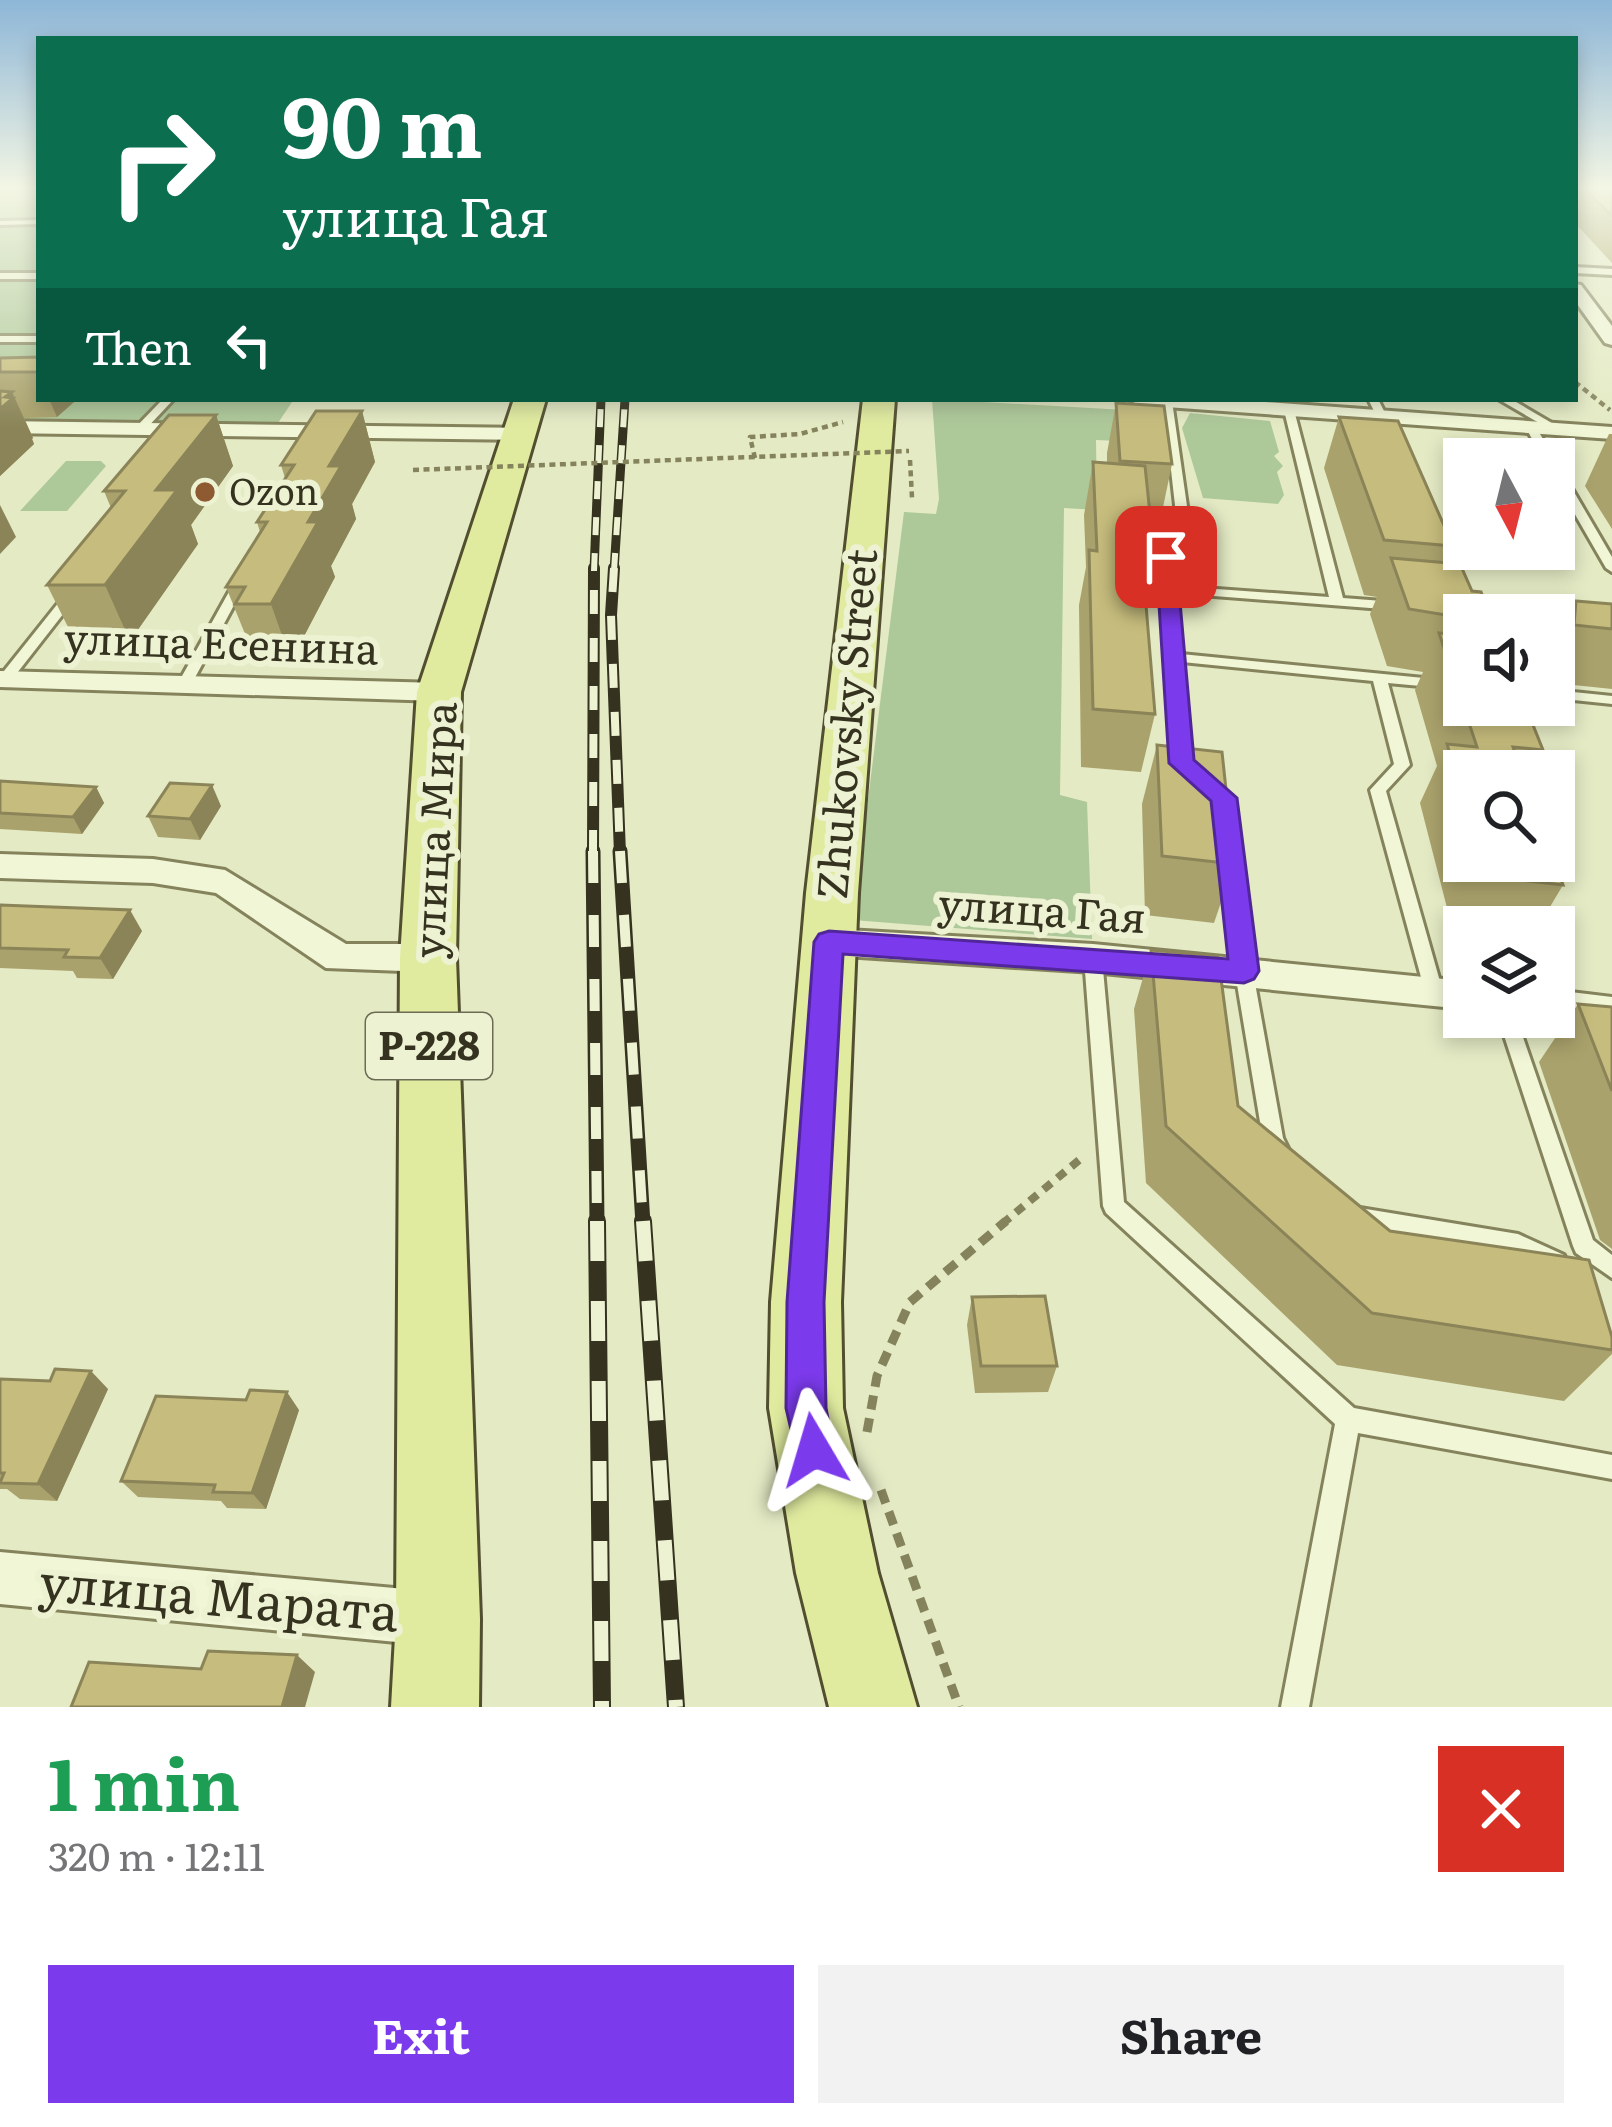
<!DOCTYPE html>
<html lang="en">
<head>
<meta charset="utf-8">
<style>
	:root { --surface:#fff; --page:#f2f2f2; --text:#202124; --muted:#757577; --accent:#7c3aed }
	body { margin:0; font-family:Literata,serif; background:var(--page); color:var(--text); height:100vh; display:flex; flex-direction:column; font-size:45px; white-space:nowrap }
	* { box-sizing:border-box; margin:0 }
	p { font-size:39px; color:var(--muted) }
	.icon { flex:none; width:66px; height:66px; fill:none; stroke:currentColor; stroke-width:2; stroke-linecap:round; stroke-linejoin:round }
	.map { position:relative; height:1707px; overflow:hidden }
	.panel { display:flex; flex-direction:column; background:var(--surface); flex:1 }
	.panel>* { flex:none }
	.top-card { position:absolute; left:36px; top:36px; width:1542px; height:366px; border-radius:0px; box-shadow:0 6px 18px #0003; background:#0b6e4f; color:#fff; overflow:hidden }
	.needle { width:78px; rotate:173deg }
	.buttons { position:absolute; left:1443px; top:438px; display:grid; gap:24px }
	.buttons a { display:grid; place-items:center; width:132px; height:132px; border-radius:0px; background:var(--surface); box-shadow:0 6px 18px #0003; font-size:60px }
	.pin { position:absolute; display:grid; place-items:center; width:102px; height:102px; color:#fff; margin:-51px; border-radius:24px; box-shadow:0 6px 18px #0006 }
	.me { position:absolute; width:132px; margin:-66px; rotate:353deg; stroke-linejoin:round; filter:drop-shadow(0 0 9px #0008) }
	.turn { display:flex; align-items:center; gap:42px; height:252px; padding:0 48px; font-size:54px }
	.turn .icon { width:156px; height:156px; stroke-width:2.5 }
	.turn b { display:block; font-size:84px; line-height:102px }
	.then { display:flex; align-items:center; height:114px; padding:0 48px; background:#0003; gap:24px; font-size:45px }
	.round { display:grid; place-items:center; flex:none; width:126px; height:126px; border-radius:0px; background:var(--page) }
	.head { display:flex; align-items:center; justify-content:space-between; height:204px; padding:0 48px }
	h1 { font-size:72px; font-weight:700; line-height:90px; color:#1e9e55 }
	.primary-button { display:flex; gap:24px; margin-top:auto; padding:24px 48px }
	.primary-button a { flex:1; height:138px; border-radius:0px; background:var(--accent); color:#fff; font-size:48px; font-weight:700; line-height:138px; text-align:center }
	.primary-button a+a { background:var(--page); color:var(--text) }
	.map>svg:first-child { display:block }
</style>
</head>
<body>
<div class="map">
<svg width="1612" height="1707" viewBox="0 0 1612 1707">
	<rect width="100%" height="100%" fill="#e4eac4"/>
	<!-- green -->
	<g fill="#adc899">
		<path d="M 0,188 L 39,188 L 39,399 L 294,399 L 272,432 L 0,427 Z"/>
		<path d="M 932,399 L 1161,412 L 1164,443 L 1096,440 L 1097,510 L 1064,508 L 1060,795 L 1087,802 L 1092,939 L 853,920 L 904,512 L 936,514 L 939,499 Z"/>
		<path d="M 1190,413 L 1270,421 L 1279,452 L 1274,456 L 1283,466 L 1277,472 L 1284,495 L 1278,504 L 1203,498 L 1182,428 Z"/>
		<path d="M 66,461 L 101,461 L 106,466 L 67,511 L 20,511 Z"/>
	</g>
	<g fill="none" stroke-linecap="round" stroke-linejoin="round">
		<!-- lane casing -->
		<g stroke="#84835c" stroke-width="6">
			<g id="lane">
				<path d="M 39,220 L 39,224 L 0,225 L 0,221 Z"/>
				<path d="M 1575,267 L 1612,269 L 1612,275 L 1575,273 Z"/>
				<rect x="0" y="273" width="39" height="6"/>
				<rect x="0" y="336" width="39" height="6"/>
				<path d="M 163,399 L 174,399 L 143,432 L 135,432 L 135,428 Z"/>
				<path d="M 1163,399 L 1172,401 L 1190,527 L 1184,531 L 1169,529 L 1175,586 L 1329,597 L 1284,410 L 1289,407 L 1294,410 L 1343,598 L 1396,602 L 1403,606 L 1396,610 L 1175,593 L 1181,654 L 1464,682 L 1464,690 L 1388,683 L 1410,765 L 1386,791 L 1443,992 L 1441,997 L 1434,999 L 1427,997 L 1425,992 L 1370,790 L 1394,764 L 1373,681 L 1182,662 L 1192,764 L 1184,769 L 1176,764 L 1157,525 L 1163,521 L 1177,523 Z"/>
				<path d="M 1368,399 L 1378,399 L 1386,415 L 1385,417 L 1377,417 Z"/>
				<path d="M 1498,399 L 1511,399 L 1562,429 L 1553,431 Z"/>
				<path d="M 1526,424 L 1534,424 L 1555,459 L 1554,460 L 1543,459 L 1525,426 Z"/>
				<path d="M 1554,465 L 1560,468 L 1612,557 L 1612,572 L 1606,568 L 1554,478 Z"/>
				<path d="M 241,577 L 247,581 L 191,685 L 189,688 L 179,688 L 177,685 L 235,581 Z"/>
				<path d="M 72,591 L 78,595 L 10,682 L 0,682 L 0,676 L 67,592 Z"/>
				<path d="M 1554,690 L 1612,696 L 1612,704 L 1554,698 Z"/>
				<path d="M 1230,843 L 1238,849 L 1253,972 L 1283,1138 L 1291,1154 L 1288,1160 L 1281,1163 L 1274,1160 L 1263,1140 L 1235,972 L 1222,849 Z"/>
				<path d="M 1093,951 L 1099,953 L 1102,958 L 1124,1202 L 1354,1408 L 1612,1455 L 1612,1479 L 1358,1433 L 1309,1707 L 1281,1707 L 1335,1424 L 1106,1213 L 1103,1206 L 1084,958 L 1087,953 Z"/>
				<path d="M 1498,1017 L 1516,1017 L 1593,1240 L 1612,1255 L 1612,1278 L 1576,1253 L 1573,1246 Z"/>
				<path d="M 1360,1208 L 1518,1234 L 1564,1255 L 1567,1262 L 1564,1269 L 1556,1272 L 1516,1254 L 1360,1228 L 1352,1225 L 1349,1218 L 1352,1211 Z"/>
			</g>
		</g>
		<!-- street casing -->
		<g stroke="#84835c" stroke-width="6">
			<g id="street">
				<path d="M 1575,284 L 1581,285 L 1612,326 L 1612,345 L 1605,343 L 1575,301 Z"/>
				<path d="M 1128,399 L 1225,399 L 1612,427 L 1612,439 L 1138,405 Z"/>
				<path d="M 0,421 L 521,428 L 532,434 L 521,440 L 0,433 Z"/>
				<path d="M 0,671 L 439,683 L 453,692 L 439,701 L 0,687 Z"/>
				<path d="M 0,854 L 153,859 L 225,870 L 346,944 L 428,944 L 441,948 L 446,958 L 441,968 L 428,972 L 326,968 L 216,893 L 153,883 L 0,878 Z"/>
				<path d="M 829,929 L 1093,944 L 1464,981 L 1464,1009 L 1093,972 L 829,955 L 816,951 L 811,942 L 816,933 Z"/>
				<path d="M 1554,990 L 1612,997 L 1612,1027 L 1546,1017 L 1554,1017 Z"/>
				<path d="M 0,1552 L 438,1592 L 457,1600 L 465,1619 L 457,1638 L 438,1646 L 0,1604 Z"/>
			</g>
		</g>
		<!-- primary casing -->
		<g stroke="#524f30" stroke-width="6">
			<g id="primary">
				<path d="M 514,399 L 546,399 L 461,692 L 456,958 L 480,1619 L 479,1707 L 391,1707 L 396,1619 L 400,958 L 417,692 Z"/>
				<path d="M 863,399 L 895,399 L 858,893 L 841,1302 L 843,1408 L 878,1573 L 917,1707 L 829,1707 L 796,1573 L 769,1408 L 771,1302 L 806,893 Z"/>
			</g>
		</g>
		<!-- path-far2 -->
		<g stroke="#84835c" stroke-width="4.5" stroke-dasharray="6 4.5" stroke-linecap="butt">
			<path d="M 1575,382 L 1610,410"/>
			<path d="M 755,458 L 750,437 L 800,434 L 843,422"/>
			<path d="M 910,460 L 912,498"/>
		</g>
		<!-- path-far1 -->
		<path stroke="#84835c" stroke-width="8" stroke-dasharray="10 8" stroke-linecap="butt" d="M 1002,1224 L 1084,1156"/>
		<!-- path -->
		<g stroke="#84835c" stroke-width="9" stroke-dasharray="14 9" stroke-linecap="butt">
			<path d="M 867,1432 L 877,1376 L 910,1302 L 1006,1221"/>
			<path d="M 881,1490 L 959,1707"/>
		</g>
		<!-- lane -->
		<use href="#lane" fill="#f1f6d7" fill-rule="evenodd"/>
		<!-- street -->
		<use href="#street" fill="#f1f6d7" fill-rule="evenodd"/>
		<!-- primary -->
		<use href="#primary" fill="#e0eb9f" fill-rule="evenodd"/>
		<!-- rail-far3 casing -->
		<g stroke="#35331f" stroke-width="9">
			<g id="rail-far3">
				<path d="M 594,571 L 601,399"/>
				<path d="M 614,571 L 625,399"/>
			</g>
		</g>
		<!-- rail-far2 casing -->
		<g stroke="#35331f" stroke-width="12">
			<g id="rail-far2">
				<path d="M 614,568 L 611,615 L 620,854"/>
				<path d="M 593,854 L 594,568"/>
			</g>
		</g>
		<!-- rail-far1 casing -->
		<g stroke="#35331f" stroke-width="15">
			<g id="rail-far1">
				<path d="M 593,851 L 597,1224"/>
				<path d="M 620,851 L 643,1224"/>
			</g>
		</g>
		<!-- rail casing -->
		<g stroke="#35331f" stroke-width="18">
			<g id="rail">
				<path d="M 597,1221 L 602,1707"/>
				<path d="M 643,1221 L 676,1707"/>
			</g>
		</g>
		<!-- rail-far3 -->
		<use href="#rail-far3" stroke="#edf2d3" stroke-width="6" stroke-dasharray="18" stroke-linecap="butt"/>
		<!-- rail-far2 -->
		<use href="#rail-far2" stroke="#edf2d3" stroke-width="8" stroke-dasharray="24" stroke-linecap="butt"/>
		<!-- rail-far1 -->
		<use href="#rail-far1" stroke="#edf2d3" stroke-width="10" stroke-dasharray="32" stroke-linecap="butt"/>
		<!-- rail -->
		<use href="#rail" stroke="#edf2d3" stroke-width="14" stroke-dasharray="40" stroke-linecap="butt"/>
		<!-- path-bridge -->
		<path stroke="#84835c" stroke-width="4.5" stroke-dasharray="6 4.5" stroke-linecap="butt" d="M 413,470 L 909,451"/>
	</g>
	<!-- wall -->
	<g fill="#aaa26c">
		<path d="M 1575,188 L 1612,188 L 1612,263 L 1575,223 Z"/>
		<path d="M 39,357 L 39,399 L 72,399 L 74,402 L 57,417 L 24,418 L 33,438 L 32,439 L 34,444 L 0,476 L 0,358 Z"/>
		<path d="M 1116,403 L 1172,464 L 1161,517 L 1150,517 L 1152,533 L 1144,574 L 1155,714 L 1141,772 L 1081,767 L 1079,605 L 1086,567 L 1084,515 L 1093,462 L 1107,463 L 1107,453 Z"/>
		<path d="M 362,411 L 375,462 L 352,504 L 356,519 L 331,566 L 335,577 L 291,661 L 256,661 L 226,587 L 260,532 L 257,522 L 285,478 L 281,465 Z"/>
		<path d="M 216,415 L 233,466 L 191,525 L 198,544 L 130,641 L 75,641 L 47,585 L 111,508 L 104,491 Z"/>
		<path d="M 1339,417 L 1453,546 L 1446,562 L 1464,615 L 1464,705 L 1543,750 L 1532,771 L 1464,771 L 1464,861 L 1554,861 L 1563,885 L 1538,927 L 1464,927 L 1464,936 L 1454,935 L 1420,803 L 1437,766 L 1415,690 L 1423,672 L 1387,666 L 1370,614 L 1377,597 L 1364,595 L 1324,468 Z"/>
		<path d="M 1609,434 L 1612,434 L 1612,529 L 1585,486 Z"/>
		<path d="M 1576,601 L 1612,604 L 1612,689 L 1554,683 L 1554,644 Z"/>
		<path d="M 1157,745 L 1234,864 L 1214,923 L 1145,915 L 1142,804 Z"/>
		<path d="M 0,781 L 96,787 L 104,803 L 82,834 L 0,829 Z"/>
		<path d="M 221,806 L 200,840 L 158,837 L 148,816 Z"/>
		<path d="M 0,905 L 142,931 L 113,979 L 77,978 L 73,971 L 0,968 Z"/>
		<path d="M 1151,950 L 1238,1106 L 1390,1231 L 1612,1337 L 1612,1354 L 1564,1401 L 1337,1365 L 1146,1183 L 1134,1009 Z"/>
		<path d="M 1578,1004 L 1612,1007 L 1612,1249 L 1600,1240 L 1539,1062 Z"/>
		<path d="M 972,1297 L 1057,1366 L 1048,1392 L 975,1393 L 967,1325 Z"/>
		<path d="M 0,1379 L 108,1389 L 57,1501 L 20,1499 L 7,1489 L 0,1489 Z"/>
		<path d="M 299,1410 L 266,1509 L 227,1508 L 221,1501 L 138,1497 L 121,1481 Z"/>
	</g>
	<!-- shaded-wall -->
	<g fill="#8b8458">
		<path d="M 12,392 L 33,438 L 32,439 L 34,444 L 0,476 L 0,409 L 5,397 Z"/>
		<path d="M 49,399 L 72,399 L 74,402 L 57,417 Z"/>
		<path d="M 362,411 L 375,462 L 352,504 L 356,519 L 331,566 L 335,577 L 291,661 L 271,604 L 308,522 L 329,466 Z"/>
		<path d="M 216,415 L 233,466 L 191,525 L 198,544 L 130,641 L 105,585 L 156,490 Z"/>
		<path d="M 0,505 L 16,537 L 0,554 Z"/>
		<path d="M 212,785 L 221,806 L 200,840 L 190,819 Z"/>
		<path d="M 96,787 L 104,803 L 82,834 L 73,817 Z"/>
		<path d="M 130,910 L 142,931 L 113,979 L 100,958 Z"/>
		<path d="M 91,1371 L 108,1389 L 57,1501 L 38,1484 Z"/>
		<path d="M 287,1392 L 299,1410 L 266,1509 L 252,1493 Z"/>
		<path d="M 297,1655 L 315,1672 L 305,1707 L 282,1707 Z"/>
	</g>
	<!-- building -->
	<g fill="#c6bc7d" stroke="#8b8458" stroke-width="3">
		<path d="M 1584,188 L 1612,188 L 1612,216 Z"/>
		<path d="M 39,357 L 39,370 L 37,372 L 0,372 L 0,358 Z"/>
		<path d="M 0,391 L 12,392 L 5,397 L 13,398 L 0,409 Z"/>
		<path d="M 1116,403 L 1164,406 L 1172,464 L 1120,461 Z"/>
		<path d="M 316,411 L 362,411 L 329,466 L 341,466 L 308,522 L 318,522 L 271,604 L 235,604 L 245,587 L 226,587 L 267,522 L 257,522 L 294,465 L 281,465 Z"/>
		<path d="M 169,415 L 216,415 L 156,490 L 177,490 L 105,585 L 47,585 L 125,491 L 104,491 Z"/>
		<path d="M 1339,417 L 1398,421 L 1453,546 L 1384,540 Z"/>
		<path d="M 1093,462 L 1145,466 L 1152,533 L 1140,532 L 1155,714 L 1093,709 L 1089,550 L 1097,551 Z"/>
		<path d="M 1391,558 L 1460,564 L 1472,591 L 1481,592 L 1490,615 L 1464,615 L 1464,618 L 1409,609 Z"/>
		<path d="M 1576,601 L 1612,604 L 1612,629 L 1574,625 Z"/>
		<path d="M 1439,633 L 1464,635 L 1464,705 L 1525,705 L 1543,750 L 1513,747 L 1522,771 L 1464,771 L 1464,802 L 1447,744 L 1477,747 Z"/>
		<path d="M 1157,745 L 1222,752 L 1234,864 L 1162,856 Z"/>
		<path d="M 0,781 L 96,787 L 73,817 L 0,813 Z"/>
		<path d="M 170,783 L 212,785 L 190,819 L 148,816 Z"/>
		<path d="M 1554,860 L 1563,885 L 1486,876 L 1482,861 Z"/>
		<path d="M 0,905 L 130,910 L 100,958 L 64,957 L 68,950 L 0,948 Z"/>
		<path d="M 1151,950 L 1218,956 L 1238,1106 L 1390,1231 L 1589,1260 L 1612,1337 L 1612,1350 L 1372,1313 L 1166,1126 Z"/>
		<path d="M 1578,1004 L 1612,1007 L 1612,1091 Z"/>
		<path d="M 1045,1296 L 1057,1366 L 981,1366 L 972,1297 Z"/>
		<path d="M 55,1369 L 91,1371 L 38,1484 L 0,1483 L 4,1473 L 0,1473 L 0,1379 L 50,1381 Z"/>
		<path d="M 250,1390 L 287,1392 L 252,1493 L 213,1492 L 215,1485 L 121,1481 L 156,1396 L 246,1400 Z"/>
		<path d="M 208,1651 L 297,1655 L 282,1707 L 71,1707 L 89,1662 L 201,1669 Z"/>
	</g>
	<!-- sky -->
	<linearGradient id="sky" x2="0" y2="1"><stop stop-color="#8db6d7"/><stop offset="0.44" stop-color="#f3f6e4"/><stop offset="1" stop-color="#f3f6e4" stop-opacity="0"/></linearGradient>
	<rect width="1612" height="427" fill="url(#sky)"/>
	<!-- route -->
	<path fill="#7c3aed" stroke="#51269a" stroke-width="3" d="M 1166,551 L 1176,557 L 1194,760 L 1237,798 L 1259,971 L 1254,979 L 1244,983 L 843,954 L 824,1302 L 826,1408 L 834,1450 L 828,1464 L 814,1470 L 799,1464 L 786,1408 L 787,1302 L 814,942 L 819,934 L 829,931 L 1228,959 L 1211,801 L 1169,763 L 1156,557 Z"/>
	<!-- markers -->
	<circle fill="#8e5a31" stroke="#edf2d3" stroke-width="4.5" cx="205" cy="492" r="12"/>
	<g text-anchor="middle" stroke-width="12" stroke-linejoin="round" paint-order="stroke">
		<!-- far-poi labels -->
		<g font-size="36" fill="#35331f" stroke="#edf2d3" text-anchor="start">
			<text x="229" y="505">Ozon</text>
		</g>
		<!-- shield labels -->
		<rect fill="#edf2d3" stroke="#6c6c55" stroke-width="3" x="366" y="1013" width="126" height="66" rx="9"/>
		<g font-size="39" font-weight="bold" fill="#35331f">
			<text x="429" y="1060">Р-228</text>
		</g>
		<!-- street labels -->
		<g font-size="42" fill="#35331f" stroke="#edf2d3">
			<text transform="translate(221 644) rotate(2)" y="15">улица Есенина</text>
			<text transform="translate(847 724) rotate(-85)" y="15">Zhukovsky Street</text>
			<text transform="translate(435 830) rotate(-87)" y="15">улица Мира</text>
			<text transform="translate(1042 911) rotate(4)" y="15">улица Гая</text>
		</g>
		<!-- near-street labels -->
		<g font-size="51" fill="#35331f" stroke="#edf2d3">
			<text transform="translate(219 1598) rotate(5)" y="18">улица Марата</text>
		</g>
	</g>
</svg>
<div class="buttons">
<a><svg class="needle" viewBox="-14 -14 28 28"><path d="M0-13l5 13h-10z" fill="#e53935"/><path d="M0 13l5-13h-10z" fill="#757577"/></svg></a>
<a><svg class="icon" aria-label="sound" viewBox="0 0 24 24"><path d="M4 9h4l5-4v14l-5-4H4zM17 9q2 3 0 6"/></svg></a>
<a><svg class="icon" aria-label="search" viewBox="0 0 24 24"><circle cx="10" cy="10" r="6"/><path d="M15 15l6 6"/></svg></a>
<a><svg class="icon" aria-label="layers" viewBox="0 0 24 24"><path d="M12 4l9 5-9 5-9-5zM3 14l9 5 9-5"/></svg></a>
</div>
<div class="pin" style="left:1166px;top:557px;background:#d93025"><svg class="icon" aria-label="arrive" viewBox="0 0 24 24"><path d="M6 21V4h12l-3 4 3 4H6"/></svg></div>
<svg class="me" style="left:814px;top:1450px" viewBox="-20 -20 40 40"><path d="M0-17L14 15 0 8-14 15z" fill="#7c3aed" stroke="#fff" stroke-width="4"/></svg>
<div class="top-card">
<div class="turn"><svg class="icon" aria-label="right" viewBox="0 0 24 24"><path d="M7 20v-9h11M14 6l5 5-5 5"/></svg><div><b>90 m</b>улица Гая</div></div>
<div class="then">Then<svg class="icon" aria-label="left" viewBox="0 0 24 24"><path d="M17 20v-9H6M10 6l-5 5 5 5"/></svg></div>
</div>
</div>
<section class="panel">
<div class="head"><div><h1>1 min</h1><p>320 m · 12:11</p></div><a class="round" style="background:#d93025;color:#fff"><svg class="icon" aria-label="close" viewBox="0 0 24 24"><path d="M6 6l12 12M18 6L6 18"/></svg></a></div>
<div class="primary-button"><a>Exit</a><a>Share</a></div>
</section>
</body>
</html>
